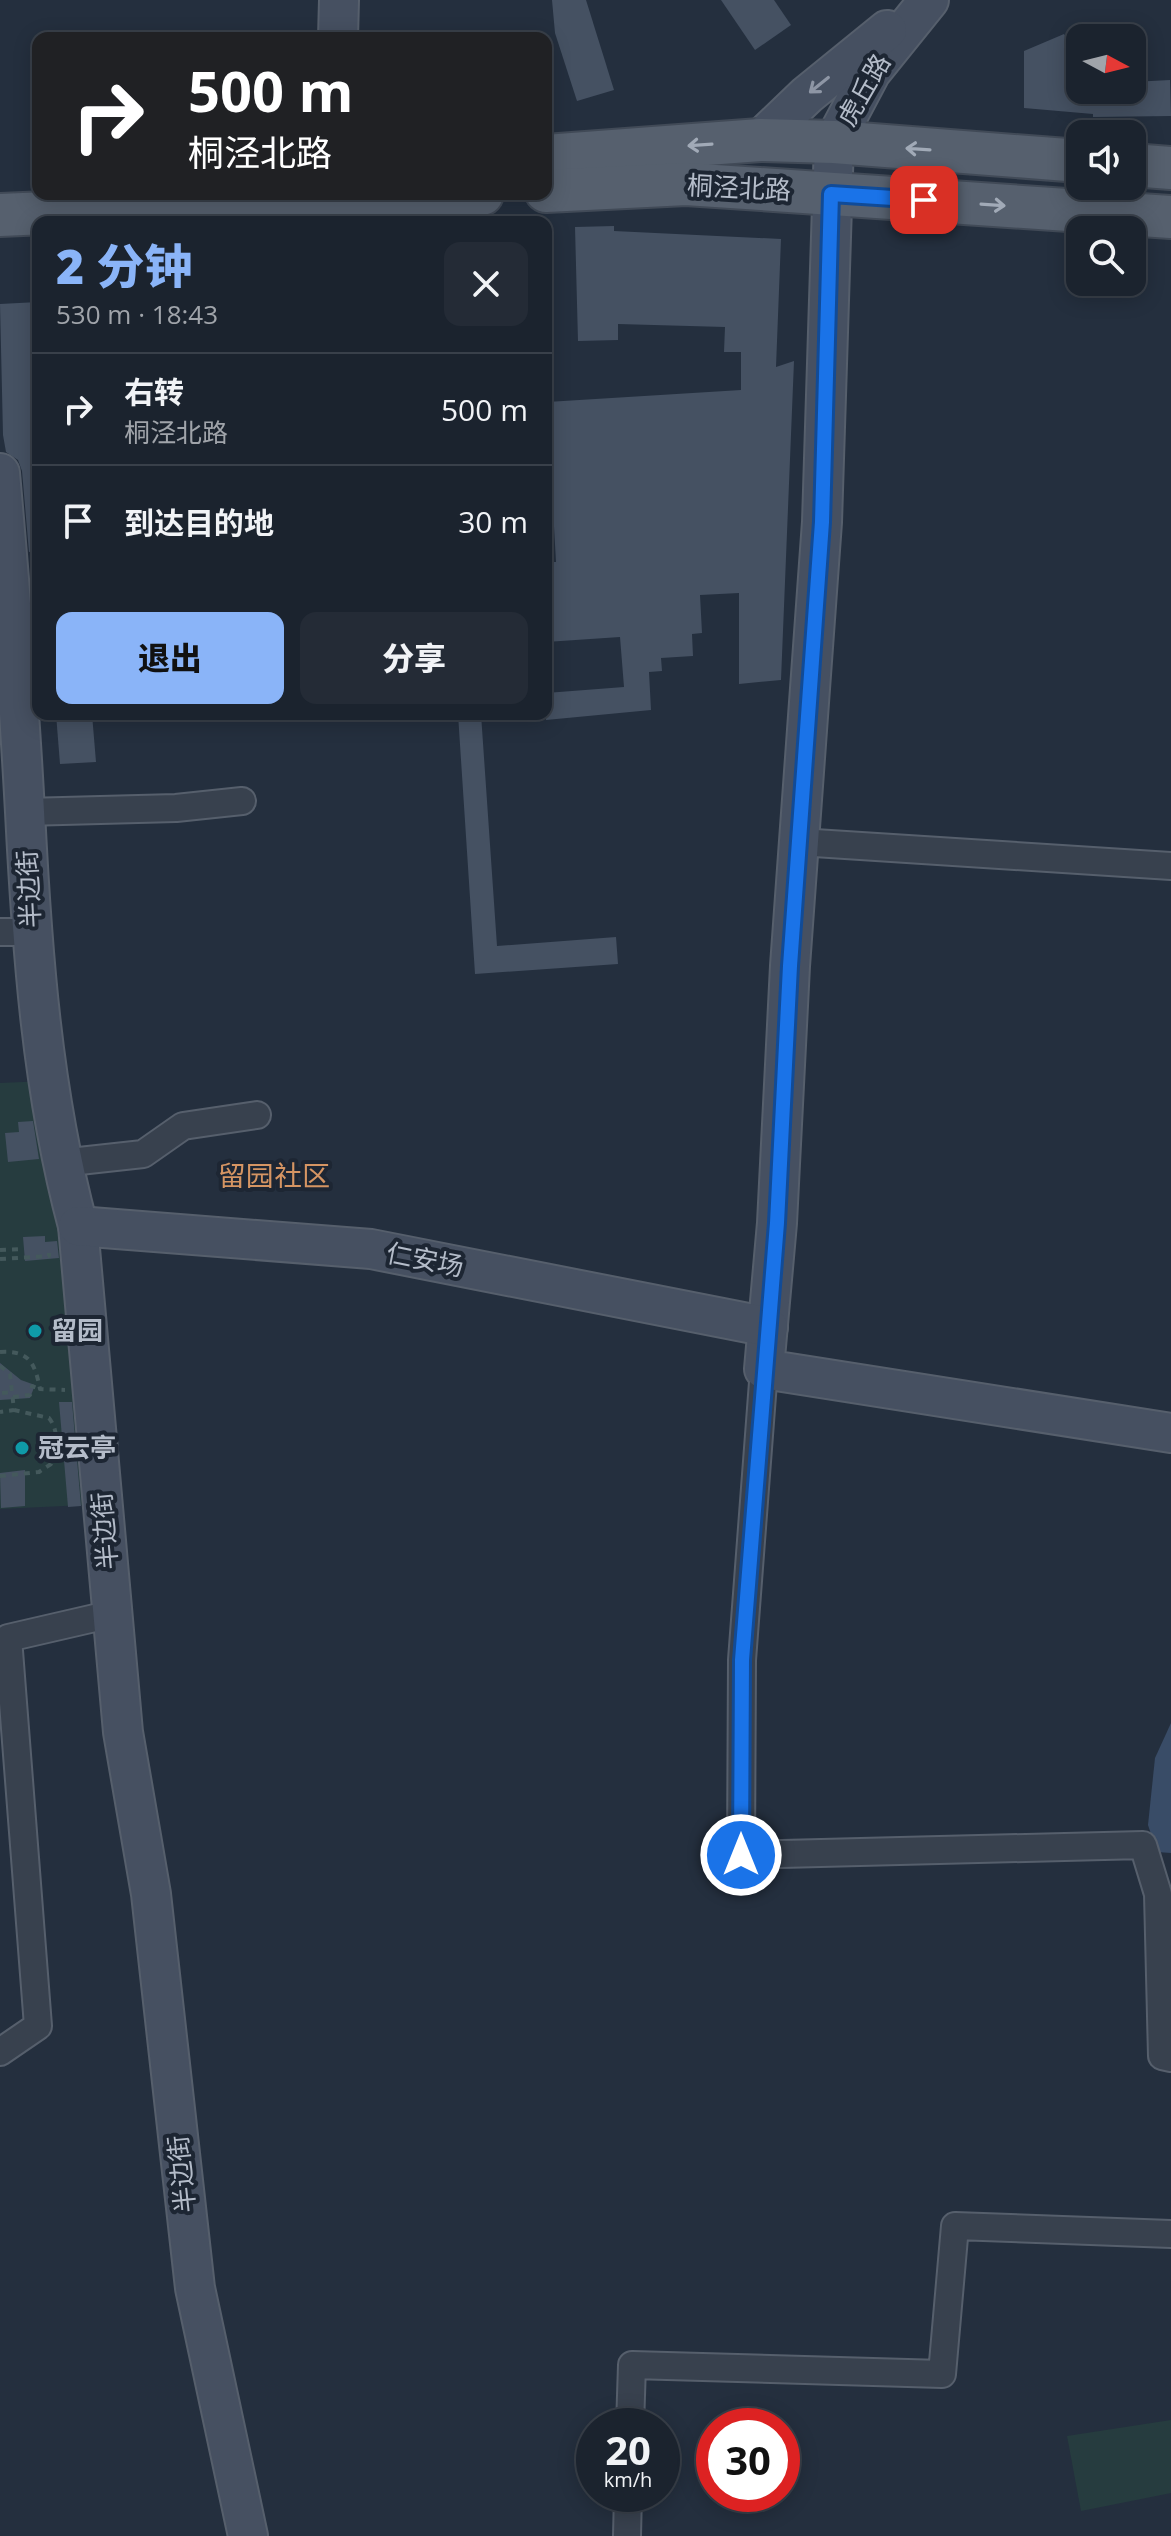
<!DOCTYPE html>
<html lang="zh">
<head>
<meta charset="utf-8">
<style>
	:root { --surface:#1b232e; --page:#242b36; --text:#f1f3f6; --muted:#a0a4aa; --line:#39404a; --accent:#8ab4f8 }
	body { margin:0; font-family:"Open Sans","Noto Sans SC",sans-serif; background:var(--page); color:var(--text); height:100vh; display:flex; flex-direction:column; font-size:30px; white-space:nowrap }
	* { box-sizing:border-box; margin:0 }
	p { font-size:26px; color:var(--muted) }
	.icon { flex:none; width:44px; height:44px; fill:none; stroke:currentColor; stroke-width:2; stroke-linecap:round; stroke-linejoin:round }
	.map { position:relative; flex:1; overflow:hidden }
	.drawer { position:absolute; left:32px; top:216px; width:520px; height:504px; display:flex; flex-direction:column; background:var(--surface); border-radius:16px; box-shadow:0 4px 20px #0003,0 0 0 2px var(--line) }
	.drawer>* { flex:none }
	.guide { position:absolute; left:32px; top:32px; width:520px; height:168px; border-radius:16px; box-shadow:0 4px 20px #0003,0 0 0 2px var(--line); background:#202124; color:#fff; overflow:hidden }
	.needle { width:52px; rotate:97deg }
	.controls { position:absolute; left:1066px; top:24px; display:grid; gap:16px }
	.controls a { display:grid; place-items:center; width:80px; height:80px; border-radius:16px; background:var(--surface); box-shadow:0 4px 20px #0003,0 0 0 2px var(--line); font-size:40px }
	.speed { position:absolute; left:576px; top:2408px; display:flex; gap:16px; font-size:40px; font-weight:700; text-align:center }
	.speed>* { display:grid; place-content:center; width:104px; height:104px; border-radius:50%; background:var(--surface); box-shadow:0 4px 20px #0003,0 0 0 2px var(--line); line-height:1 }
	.speed small { font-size:20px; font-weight:400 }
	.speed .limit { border:12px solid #d22; background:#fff; color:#111 }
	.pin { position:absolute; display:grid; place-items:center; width:68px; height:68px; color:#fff; margin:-34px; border-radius:16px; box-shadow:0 4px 12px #0006 }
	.me { position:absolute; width:88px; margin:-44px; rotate:0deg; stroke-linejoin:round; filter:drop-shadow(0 0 6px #0008) }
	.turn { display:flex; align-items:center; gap:28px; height:168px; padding:0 24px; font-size:36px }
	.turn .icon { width:104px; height:104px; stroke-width:2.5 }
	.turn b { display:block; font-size:56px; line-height:68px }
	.round { display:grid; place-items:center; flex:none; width:84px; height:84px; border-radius:16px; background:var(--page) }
	.headline { display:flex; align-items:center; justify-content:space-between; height:136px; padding:0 24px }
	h1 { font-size:48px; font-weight:800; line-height:60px; color:var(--accent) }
	.primary-button { display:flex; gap:16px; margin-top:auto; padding:16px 24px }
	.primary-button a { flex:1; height:92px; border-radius:16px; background:var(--accent); color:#111; font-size:32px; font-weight:800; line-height:92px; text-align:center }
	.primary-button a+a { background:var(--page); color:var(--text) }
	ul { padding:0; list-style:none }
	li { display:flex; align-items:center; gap:24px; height:112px; padding:0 24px; border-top:2px solid var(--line) }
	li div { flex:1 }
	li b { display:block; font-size:30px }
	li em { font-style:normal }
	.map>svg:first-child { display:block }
</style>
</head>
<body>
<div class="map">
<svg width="1171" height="2536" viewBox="0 0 1171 2536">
	<rect width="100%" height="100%" fill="#242f3e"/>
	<!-- green -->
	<g fill="#263c3f">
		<path d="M 45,1081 L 85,1505 L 0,1509 L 0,1083 Z"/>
		<path d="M 1171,2420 L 1171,2493 L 1081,2511 L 1067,2436 Z"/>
	</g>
	<!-- water -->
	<path fill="#394c67" d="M 1171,1723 L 1171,1853 L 1157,1852 L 1148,1825 L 1155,1758 Z"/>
	<!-- building -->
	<g fill="#455162">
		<path d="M 552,0 L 586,0 L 614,90 L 577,101 L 555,33 Z"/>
		<path d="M 721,0 L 774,0 L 791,25 L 755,50 Z"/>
		<path d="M 1064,34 L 1079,58 L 1075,90 L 1132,90 L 1132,82 L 1170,80 L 1171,116 L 1093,117 L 1093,114 L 1024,108 L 1024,51 Z"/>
		<path d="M 614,226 L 614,231 L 781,239 L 776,367 L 794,361 L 781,680 L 739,684 L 739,593 L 700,595 L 702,633 L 692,634 L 693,656 L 661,658 L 662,671 L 649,672 L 651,710 L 546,720 L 546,693 L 624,687 L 620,637 L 546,642 L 546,562 L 556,562 L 547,402 L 741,390 L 741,352 L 724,352 L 725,327 L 618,324 L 618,340 L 578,341 L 575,227 Z"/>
		<path d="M 38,302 L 38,551 L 29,552 L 22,471 L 18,460 L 6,452 L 3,435 L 0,304 Z"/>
		<path d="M 56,714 L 92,714 L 96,762 L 60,764 Z"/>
		<path d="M 458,714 L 481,714 L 497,946 L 616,937 L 618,964 L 475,974 Z"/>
		<path d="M 33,1121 L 39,1159 L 8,1162 L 5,1133 L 19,1132 L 18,1122 Z"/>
		<path d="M 45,1236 L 45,1242 L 57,1241 L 59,1258 L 25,1261 L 23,1237 Z"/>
		<path d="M 0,1363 L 21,1380 L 35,1385 L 30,1398 L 0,1400 Z"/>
		<path d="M 59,1402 L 72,1402 L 81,1506 L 68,1507 Z"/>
		<path d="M 25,1470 L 25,1506 L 1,1508 L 0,1473 Z"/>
	</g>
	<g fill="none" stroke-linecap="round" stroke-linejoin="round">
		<!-- street casing -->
		<g stroke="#565f6c" stroke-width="30">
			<g id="street">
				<path d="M 25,812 L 176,808 L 242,801"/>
				<path d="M 799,842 L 1171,866"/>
				<path d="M 0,932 L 30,932"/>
				<path d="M 61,1163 L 143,1154 L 183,1126 L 257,1115"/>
				<path d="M 764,1369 L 742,1660 L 741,1855 L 1143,1845 L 1158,1894 L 1162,2056 L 1171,2058"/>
				<path d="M 0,2052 L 38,2026 L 8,1638 L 112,1614"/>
				<path d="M 630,2426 L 632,2365 L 942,2374 L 955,2226 L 1171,2234"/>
				<path d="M 627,2536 L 628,2494"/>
			</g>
		</g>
		<!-- secondary casing -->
		<g stroke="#565f6c" stroke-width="42">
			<g id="secondary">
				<path d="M 929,0 L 871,72 L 834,142 L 822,522 L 790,966 L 777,1223 L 764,1369 L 1171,1433"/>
				<path d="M 338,38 L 339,0"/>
				<path d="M 760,140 L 807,95 L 887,30"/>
				<path d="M 0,473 C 10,586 19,699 25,812 C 32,951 42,1092 78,1226 L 123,1732 L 151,1894 L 195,2288 L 248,2536"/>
				<path d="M 78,1226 L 371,1249 L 768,1327"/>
			</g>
		</g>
		<!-- primary casing -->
		<g stroke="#414a57" stroke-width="46">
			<g id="primary">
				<path d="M 546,156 L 760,140 L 834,142 L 1080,161"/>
				<path d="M 1132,165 L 1171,168"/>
				<path d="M 546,191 L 686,184 L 1171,217"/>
				<path d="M 0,215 L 482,194"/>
			</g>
		</g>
		<!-- path -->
		<g stroke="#44595c" stroke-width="4" stroke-dasharray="6 6" stroke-linecap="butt">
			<path d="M 0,1250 L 24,1249"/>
			<path d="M 0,1259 L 49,1256 L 49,1253"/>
			<path d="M 0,1352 C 30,1350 35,1364 40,1389 L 65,1390"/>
			<path d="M 0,1366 L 10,1374 L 14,1410 L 0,1412"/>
			<path d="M 2,1393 L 12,1392"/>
			<path d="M 13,1397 L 30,1395 L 32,1386 L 40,1389"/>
			<path d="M 0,1476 L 39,1472 L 51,1464 C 56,1448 60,1432 49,1418 L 14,1410"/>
		</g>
		<!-- street -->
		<use href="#street" stroke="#38414e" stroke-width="26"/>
		<!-- secondary -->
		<use href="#secondary" stroke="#465061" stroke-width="38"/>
		<!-- primary -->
		<use href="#primary" stroke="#56606e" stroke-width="42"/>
	</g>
	<!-- one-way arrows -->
	<defs><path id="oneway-shaft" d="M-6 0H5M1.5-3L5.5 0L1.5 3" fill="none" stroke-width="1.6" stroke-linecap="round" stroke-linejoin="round" transform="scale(2)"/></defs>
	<use stroke="#8e96a5" href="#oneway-shaft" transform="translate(819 85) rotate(141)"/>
	<g stroke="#a1aab7">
		<use href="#oneway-shaft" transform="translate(700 145) rotate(176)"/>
		<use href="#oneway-shaft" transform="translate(918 149) rotate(-176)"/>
		<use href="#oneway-shaft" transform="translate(993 205) rotate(4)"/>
	</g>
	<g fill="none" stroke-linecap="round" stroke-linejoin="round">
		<!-- route casing -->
		<g stroke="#114b97" stroke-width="20">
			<path id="route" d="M 741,1855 L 742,1660 L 777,1223 L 790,966 L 822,522 L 831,194 L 924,200"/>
		</g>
		<!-- route -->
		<use href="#route" stroke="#1a73e8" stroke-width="14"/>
	</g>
	<!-- markers -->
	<g fill="#0f9aa8" stroke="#1d2633" stroke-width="3">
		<circle cx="35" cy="1331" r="8"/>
		<circle cx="22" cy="1448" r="8"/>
	</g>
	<g text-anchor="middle" stroke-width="8" stroke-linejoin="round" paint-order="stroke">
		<!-- street labels -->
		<g font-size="26" fill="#b4bcc9" stroke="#1d2633">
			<text transform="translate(864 90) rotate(-60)" y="9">虎丘路</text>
			<text transform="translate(739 188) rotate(3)" y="9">桐泾北路</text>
			<text transform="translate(29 889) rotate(-93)" y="9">半边街</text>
			<text transform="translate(425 1260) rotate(11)" y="9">仁安场</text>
			<text transform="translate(105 1531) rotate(-95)" y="9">半边街</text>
			<text transform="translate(182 2174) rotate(-96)" y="9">半边街</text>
		</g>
		<!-- poi labels -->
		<g font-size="26" font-weight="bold" fill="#b4bcc9" stroke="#1d2633" text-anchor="start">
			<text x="51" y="1340">留园</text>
			<text x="38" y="1457">冠云亭</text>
		</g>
		<!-- neighbourhood labels -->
		<g font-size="28" fill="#d59563" stroke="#1d2633">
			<text x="274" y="1186">留园社区</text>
		</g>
	</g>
</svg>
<div class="controls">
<a><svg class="needle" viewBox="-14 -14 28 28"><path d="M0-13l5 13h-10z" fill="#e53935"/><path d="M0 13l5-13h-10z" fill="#a0a4aa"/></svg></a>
<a><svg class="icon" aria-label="sound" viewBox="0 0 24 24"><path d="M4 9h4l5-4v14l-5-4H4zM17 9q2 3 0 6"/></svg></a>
<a><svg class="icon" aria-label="search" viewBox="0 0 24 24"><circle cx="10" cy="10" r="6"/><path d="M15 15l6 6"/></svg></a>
</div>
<div class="speed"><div>20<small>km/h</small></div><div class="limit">30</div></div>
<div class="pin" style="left:924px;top:200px;background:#d93025"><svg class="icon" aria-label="arrive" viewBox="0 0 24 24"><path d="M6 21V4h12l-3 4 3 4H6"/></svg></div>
<svg class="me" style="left:741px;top:1855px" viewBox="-20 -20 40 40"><circle r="17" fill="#1a73e8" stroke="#fff" stroke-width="3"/><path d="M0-11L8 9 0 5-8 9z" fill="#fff"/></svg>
<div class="guide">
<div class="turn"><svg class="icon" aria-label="right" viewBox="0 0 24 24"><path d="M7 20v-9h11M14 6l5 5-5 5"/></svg><div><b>500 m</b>桐泾北路</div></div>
</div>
<section class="drawer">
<div class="headline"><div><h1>2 分钟</h1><p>530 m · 18:43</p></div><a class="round"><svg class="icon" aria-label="close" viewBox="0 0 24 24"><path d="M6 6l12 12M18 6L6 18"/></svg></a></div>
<ul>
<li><svg class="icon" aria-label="right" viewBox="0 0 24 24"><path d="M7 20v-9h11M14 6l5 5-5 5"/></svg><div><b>右转</b><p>桐泾北路</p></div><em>500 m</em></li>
<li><svg class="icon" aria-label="arrive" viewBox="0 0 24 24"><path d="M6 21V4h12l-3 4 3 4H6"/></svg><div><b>到达目的地</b></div><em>30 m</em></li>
</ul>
<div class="primary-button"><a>退出</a><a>分享</a></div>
</section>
</div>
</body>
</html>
